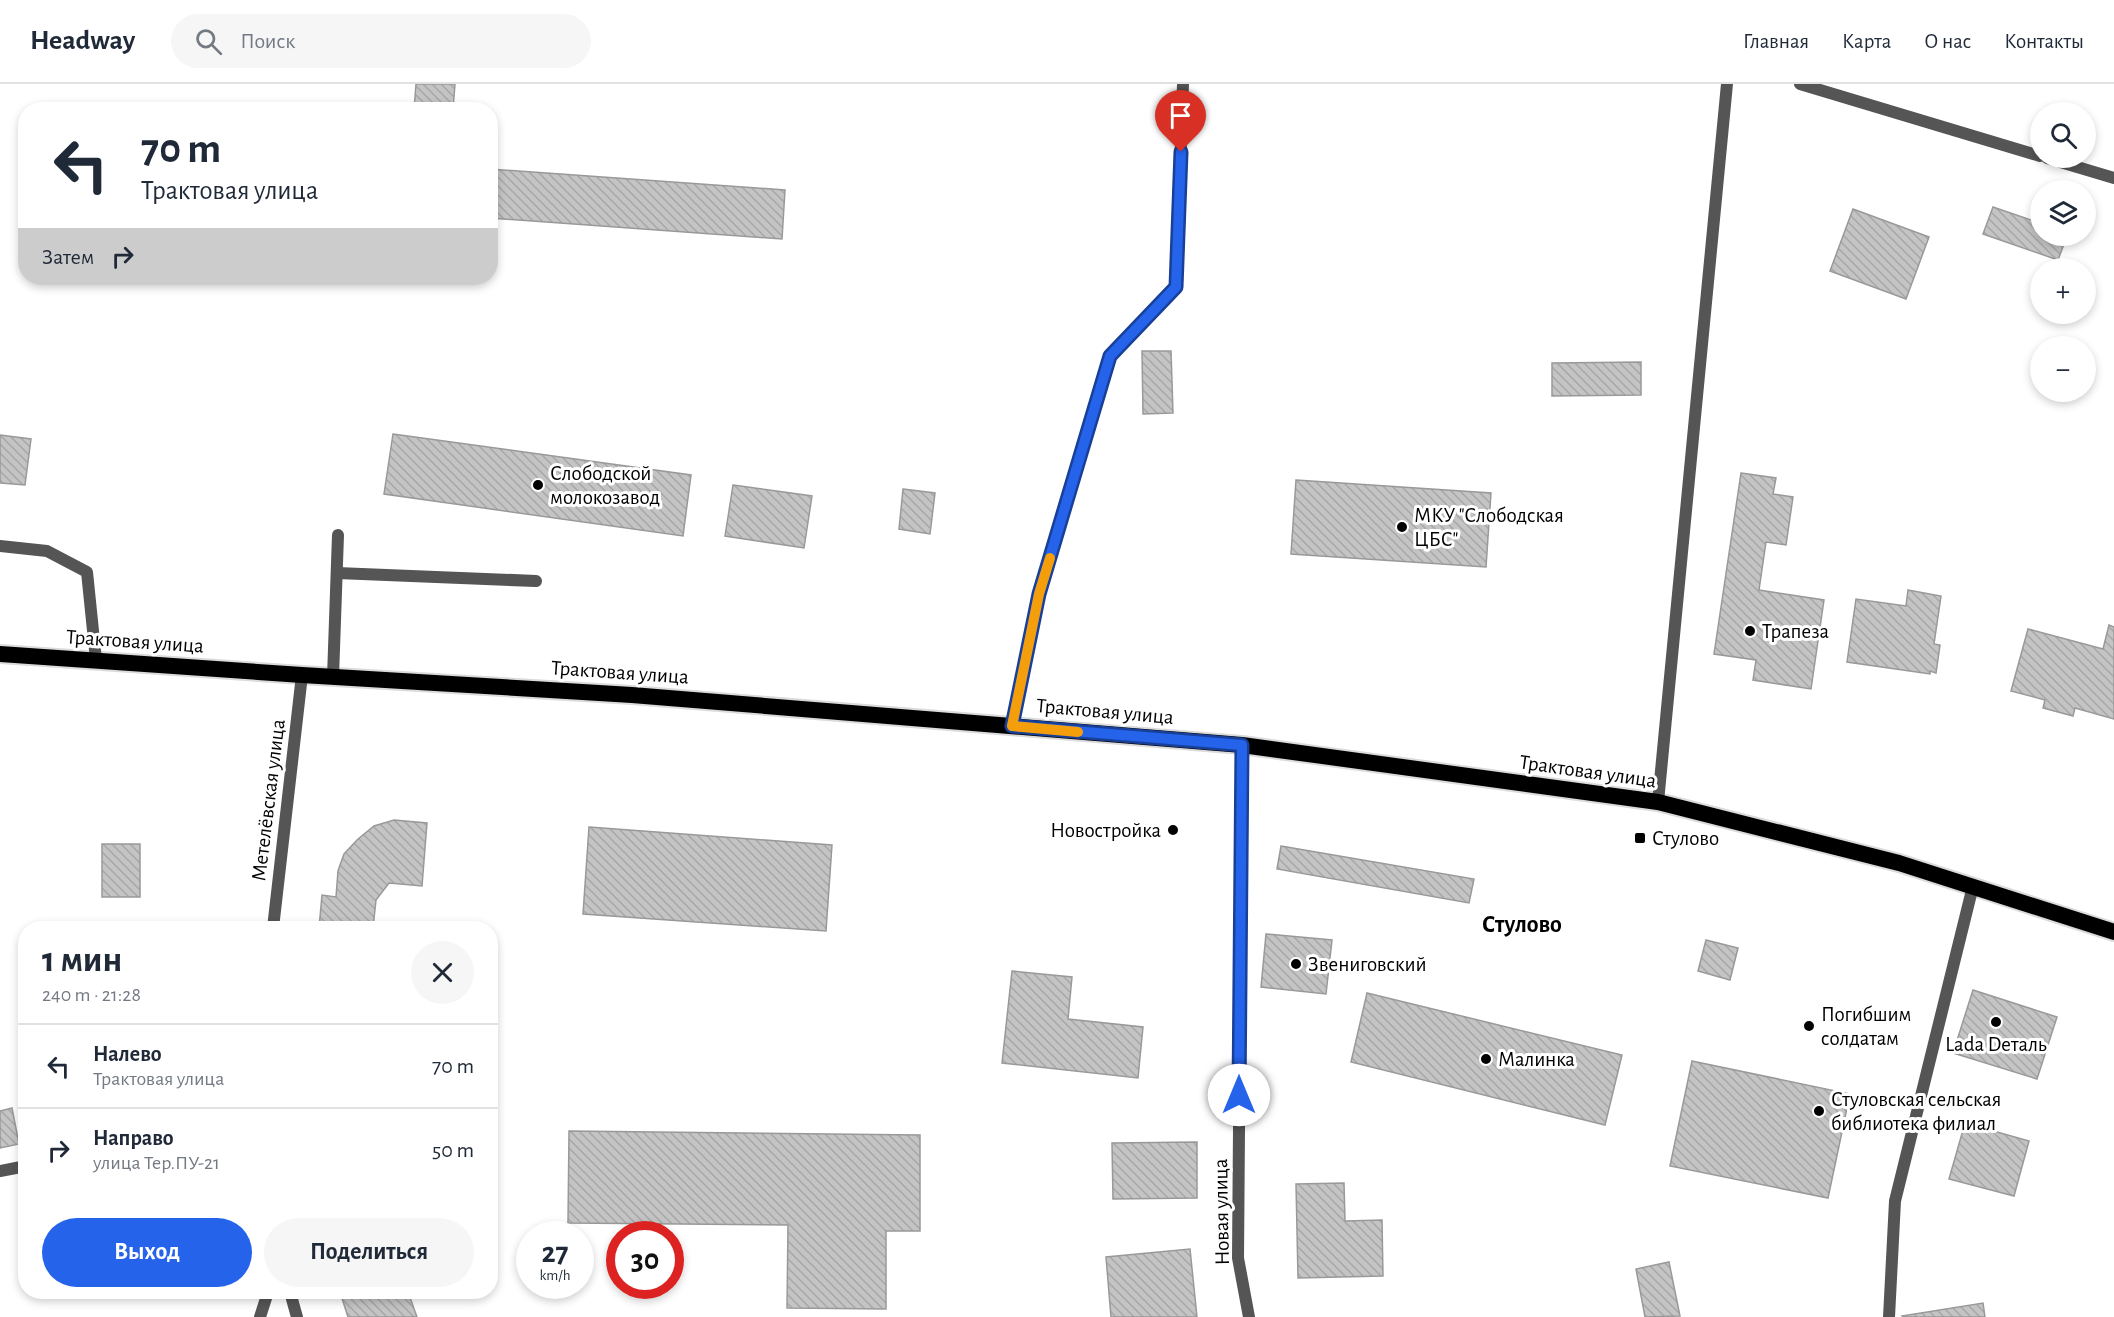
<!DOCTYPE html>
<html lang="ru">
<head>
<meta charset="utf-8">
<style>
	:root { --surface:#fff; --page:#f6f6f7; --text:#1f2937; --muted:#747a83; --line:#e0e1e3; --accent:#2563eb }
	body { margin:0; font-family:"Alegreya Sans",sans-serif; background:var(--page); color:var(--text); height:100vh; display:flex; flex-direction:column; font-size:22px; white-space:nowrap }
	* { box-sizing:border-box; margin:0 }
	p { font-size:20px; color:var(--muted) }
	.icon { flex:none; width:33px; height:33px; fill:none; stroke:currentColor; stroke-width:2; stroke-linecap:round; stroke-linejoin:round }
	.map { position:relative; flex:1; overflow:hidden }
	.drawer { position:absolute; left:18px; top:837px; width:480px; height:378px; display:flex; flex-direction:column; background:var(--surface); border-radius:24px; box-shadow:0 3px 9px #0003 }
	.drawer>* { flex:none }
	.banner { position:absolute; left:18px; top:18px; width:480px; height:183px; border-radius:24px; box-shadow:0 3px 9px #0003; background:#fff; color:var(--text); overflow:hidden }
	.buttons { position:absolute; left:2030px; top:18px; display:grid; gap:12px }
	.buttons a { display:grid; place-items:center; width:66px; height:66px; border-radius:50%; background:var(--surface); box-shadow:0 3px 9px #0003; font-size:30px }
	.speed { position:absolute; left:516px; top:1137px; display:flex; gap:12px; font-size:30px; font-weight:700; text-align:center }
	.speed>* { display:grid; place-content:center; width:78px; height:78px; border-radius:50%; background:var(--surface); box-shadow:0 3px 9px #0003; line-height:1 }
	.speed small { font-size:15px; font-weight:400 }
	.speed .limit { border:9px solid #d22; background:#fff; color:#111 }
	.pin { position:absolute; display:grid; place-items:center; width:51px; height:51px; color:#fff; margin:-62px -26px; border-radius:50% 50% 50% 0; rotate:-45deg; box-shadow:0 0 6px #0007 }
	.pin .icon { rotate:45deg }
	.me { position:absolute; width:66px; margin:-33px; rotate:0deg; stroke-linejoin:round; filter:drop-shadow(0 0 4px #0008) }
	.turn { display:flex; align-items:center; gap:21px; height:126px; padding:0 24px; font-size:27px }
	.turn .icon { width:78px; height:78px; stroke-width:2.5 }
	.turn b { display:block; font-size:42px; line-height:51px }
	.then { display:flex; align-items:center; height:57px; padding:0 24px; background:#0003; gap:12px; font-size:22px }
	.round { display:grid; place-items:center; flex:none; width:63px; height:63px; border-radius:32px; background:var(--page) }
	.headline { display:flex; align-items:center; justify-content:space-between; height:102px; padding:0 24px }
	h1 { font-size:36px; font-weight:600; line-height:45px }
	.primary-button { display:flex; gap:12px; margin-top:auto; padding:12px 24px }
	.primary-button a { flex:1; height:69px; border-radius:36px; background:var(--accent); color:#fff; font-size:24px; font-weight:600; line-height:69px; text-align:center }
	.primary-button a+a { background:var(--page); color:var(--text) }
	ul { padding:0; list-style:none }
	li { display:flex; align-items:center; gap:18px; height:84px; padding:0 24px; border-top:2px solid var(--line) }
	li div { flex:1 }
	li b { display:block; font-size:22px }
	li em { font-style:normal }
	header { display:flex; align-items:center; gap:36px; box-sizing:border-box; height:84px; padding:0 30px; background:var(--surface); border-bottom:2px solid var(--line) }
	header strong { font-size:28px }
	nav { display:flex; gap:33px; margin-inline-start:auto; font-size:21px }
	.search { width:420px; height:54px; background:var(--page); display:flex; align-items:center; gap:15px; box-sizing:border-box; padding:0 21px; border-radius:33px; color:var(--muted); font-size:22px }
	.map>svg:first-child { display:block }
</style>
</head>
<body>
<header>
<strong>Headway</strong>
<div class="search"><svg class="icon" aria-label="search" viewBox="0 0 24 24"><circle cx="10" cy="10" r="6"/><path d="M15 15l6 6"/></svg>Поиск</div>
<nav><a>Главная</a><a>Карта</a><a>О нас</a><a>Контакты</a></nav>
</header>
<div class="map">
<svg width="2114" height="1233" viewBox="0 0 2114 1233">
	<defs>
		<pattern id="building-back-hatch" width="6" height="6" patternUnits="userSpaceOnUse" patternTransform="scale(1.5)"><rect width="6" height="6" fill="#c4c4c4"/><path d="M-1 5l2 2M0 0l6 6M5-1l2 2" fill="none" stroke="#a7a7a7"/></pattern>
	</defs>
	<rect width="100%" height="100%" fill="#fff"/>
	<!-- building -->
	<g fill="url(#building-back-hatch)" stroke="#999" stroke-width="1.5">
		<path d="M 416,0 L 455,0 L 453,26 L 414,26 Z"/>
		<path d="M 490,85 L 785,106 L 782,155 L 490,134 Z"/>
		<path d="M 1993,123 L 2040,139 L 2040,152 L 2067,152 L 2058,176 L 1983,150 Z"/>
		<path d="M 1853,125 L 1929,153 L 1906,215 L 1830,187 Z"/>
		<path d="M 1142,267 L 1171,267 L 1173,329 L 1143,330 Z"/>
		<path d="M 1641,278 L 1641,311 L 1552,312 L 1552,279 Z"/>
		<path d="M 393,350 L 691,391 L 683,452 L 384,410 Z"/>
		<path d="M 0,351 L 31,355 L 25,401 L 0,399 Z"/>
		<path d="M 1741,389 L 1776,394 L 1773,410 L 1793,413 L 1786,461 L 1766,458 L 1759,506 L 1824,516 L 1811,605 L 1753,596 L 1756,576 L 1714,570 Z"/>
		<path d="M 1296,396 L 1491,409 L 1486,483 L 1291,470 Z"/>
		<path d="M 733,401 L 812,412 L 804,464 L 725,452 Z"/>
		<path d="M 903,405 L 935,409 L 930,450 L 899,445 Z"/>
		<path d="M 1908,506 L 1941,512 L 1934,560 L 1940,561 L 1936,589 L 1930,587 L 1930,590 L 1847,578 L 1856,515 L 1906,522 Z"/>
		<path d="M 2109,541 L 2114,543 L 2114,635 L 2075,624 L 2073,632 L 2043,624 L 2045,616 L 2011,607 L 2028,545 L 2103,565 Z"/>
		<path d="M 394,736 L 427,739 L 422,802 L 389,799 L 376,816 L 373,844 L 319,844 L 322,811 L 336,813 L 338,787 L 344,770 L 358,755 L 374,742 Z"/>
		<path d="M 589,743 L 832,761 L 826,847 L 583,830 Z"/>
		<rect x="102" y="760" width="38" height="53"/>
		<path d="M 1281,762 L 1474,795 L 1469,819 L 1277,785 Z"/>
		<path d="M 1266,850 L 1332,856 L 1326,910 L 1261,903 Z"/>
		<path d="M 1706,856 L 1738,864 L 1730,896 L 1698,887 Z"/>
		<path d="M 1012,887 L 1072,893 L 1068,935 L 1143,943 L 1138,994 L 1002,979 Z"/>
		<path d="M 1973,906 L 2057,933 L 2037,995 L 1953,969 Z"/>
		<path d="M 1367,909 L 1622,971 L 1605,1041 L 1351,978 Z"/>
		<path d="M 1692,977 L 1850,1010 L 1828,1114 L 1670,1082 Z"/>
		<path d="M 12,1024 L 19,1060 L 0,1064 L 0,1027 Z"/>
		<path d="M 1965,1039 L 2029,1057 L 2014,1112 L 1949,1095 Z"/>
		<path d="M 569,1047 L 920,1051 L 920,1147 L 886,1147 L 886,1225 L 787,1224 L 788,1141 L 568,1139 Z"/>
		<path d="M 1197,1058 L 1197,1114 L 1113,1115 L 1112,1059 Z"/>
		<path d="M 1344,1099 L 1345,1137 L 1382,1136 L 1383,1192 L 1298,1194 L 1296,1100 Z"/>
		<path d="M 1190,1165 L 1197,1233 L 1111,1233 L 1106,1173 Z"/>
		<path d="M 1669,1178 L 1680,1232 L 1645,1233 L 1636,1185 Z"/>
		<path d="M 340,1208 L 408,1208 L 417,1233 L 348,1233 Z"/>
		<path d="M 1983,1219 L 1985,1233 L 1903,1233 L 1902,1232 Z"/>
	</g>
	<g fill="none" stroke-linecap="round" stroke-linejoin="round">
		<!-- trunk casing -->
		<g stroke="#dbdbdb" stroke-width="20">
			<path id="trunk" d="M 0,570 L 302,591 L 632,611 L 1242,661 L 1658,718 L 1899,779 L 2114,848"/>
		</g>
		<!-- service -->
		<g stroke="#555" stroke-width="12">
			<path d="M 337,489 L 536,497"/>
			<path d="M 333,593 L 338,451"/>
		</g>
		<!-- minor -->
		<g stroke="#555" stroke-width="12">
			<path d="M 1800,0 L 2040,72"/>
			<path d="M 2047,74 L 2114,94"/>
			<path d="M 0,462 L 47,467 L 87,488 L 96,576"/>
			<path d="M 1012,642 L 1039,510 L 1110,272 L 1176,203 L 1183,0"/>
			<path d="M 1242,661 L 1238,1174 L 1249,1233"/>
			<path d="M 1658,718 L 1727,0"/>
			<path d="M 273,844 L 302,591"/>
			<path d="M 0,1087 L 26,1082"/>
			<path d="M 290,1208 L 297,1233"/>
			<path d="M 260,1233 L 268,1208"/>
			<path d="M 1889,1233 L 1895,1117 L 1973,802"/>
		</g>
		<!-- trunk -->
		<use href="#trunk" stroke="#000" stroke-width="16"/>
	</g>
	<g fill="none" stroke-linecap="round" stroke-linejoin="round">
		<!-- route casing -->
		<g stroke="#184099" stroke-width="15">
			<path id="route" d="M 1181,68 L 1176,203 L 1110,272 L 1039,510 L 1012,642 L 1242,661 L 1239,1011"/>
		</g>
		<!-- route -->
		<use href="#route" stroke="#2563eb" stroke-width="10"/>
		<!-- slow -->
		<path stroke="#f59e0b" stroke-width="10" d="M 1050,474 L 1039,510 L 1012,642 L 1078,648"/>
	</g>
	<!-- markers -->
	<g fill="#000" stroke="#fff" stroke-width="2">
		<circle cx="538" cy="401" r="6"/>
		<circle cx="1402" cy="443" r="6"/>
		<circle cx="1750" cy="547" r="6"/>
		<circle cx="1173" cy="746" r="6"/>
		<rect x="1634" y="748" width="12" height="12" rx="3"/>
		<circle cx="1296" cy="880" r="6"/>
		<circle cx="1996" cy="938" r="6"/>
		<circle cx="1809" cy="942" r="6"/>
		<circle cx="1486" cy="975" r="6"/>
		<circle cx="1819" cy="1027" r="6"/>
	</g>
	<g text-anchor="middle" stroke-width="6" stroke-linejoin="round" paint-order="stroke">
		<!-- poi labels -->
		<g font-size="21" fill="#000" stroke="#fff" text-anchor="start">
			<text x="550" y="396">Слободской<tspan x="550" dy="24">молокозавод</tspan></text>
			<text x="1414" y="438">МКУ "Слободская<tspan x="1414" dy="24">ЦБС"</tspan></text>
			<text x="1762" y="554">Трапеза</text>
			<text x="1161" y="753" text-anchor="end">Новостройка</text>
			<text x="1652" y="761">Стулово</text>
			<text x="1308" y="887">Звениговский</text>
			<text x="1821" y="937">Погибшим<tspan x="1821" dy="24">солдатам</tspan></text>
			<text x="1996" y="967" text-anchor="middle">Lada Dеталь</text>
			<text x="1498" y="982">Малинка</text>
			<text x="1831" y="1022">Стуловская сельская<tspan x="1831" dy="24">библиотека филиал</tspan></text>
		</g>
		<!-- street labels -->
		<g font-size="21" fill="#000" stroke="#fff">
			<text transform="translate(135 557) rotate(4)" y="7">Трактовая улица</text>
			<text transform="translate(620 588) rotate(4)" y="7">Трактовая улица</text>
			<text transform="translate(1105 627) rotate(5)" y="7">Трактовая улица</text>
			<text transform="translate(1588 687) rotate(8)" y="7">Трактовая улица</text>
			<text transform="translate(268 716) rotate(-83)" y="7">Метелёвская улица</text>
			<text transform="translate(1221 1128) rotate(-91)" y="7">Новая улица</text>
		</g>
		<!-- quarter labels -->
		<g font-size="24" font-weight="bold" fill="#000" stroke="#fff">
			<text x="1522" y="848">Стулово</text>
		</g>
	</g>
</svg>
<div class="buttons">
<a><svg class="icon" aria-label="search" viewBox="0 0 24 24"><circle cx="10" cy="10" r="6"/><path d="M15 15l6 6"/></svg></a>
<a><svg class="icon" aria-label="layers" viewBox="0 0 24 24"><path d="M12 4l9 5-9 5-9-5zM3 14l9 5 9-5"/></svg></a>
<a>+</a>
<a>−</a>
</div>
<div class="speed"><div>27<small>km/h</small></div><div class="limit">30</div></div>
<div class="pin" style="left:1181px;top:68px;background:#d93025"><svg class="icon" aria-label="arrive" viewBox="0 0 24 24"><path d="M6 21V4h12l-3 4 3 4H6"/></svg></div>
<svg class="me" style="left:1239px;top:1011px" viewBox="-20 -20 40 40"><circle r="19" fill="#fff"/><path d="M0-13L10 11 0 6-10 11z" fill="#2563eb"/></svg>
<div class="banner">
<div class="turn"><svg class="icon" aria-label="left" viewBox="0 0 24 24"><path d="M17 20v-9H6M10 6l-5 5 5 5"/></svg><div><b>70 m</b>Трактовая улица</div></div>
<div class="then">Затем<svg class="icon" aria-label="right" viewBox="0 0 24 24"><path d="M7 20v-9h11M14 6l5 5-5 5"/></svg></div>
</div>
<section class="drawer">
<div class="headline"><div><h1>1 мин</h1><p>240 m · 21:28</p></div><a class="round"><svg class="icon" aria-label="close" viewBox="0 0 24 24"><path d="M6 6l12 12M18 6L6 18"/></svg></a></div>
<ul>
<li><svg class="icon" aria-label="left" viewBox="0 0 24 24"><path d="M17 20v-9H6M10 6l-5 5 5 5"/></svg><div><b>Налево</b><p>Трактовая улица</p></div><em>70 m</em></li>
<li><svg class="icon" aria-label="right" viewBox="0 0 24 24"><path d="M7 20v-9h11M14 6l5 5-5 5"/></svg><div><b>Направо</b><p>улица Тер.ПУ-21</p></div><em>50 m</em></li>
</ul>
<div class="primary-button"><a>Выход</a><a>Поделиться</a></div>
</section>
</div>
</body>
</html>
